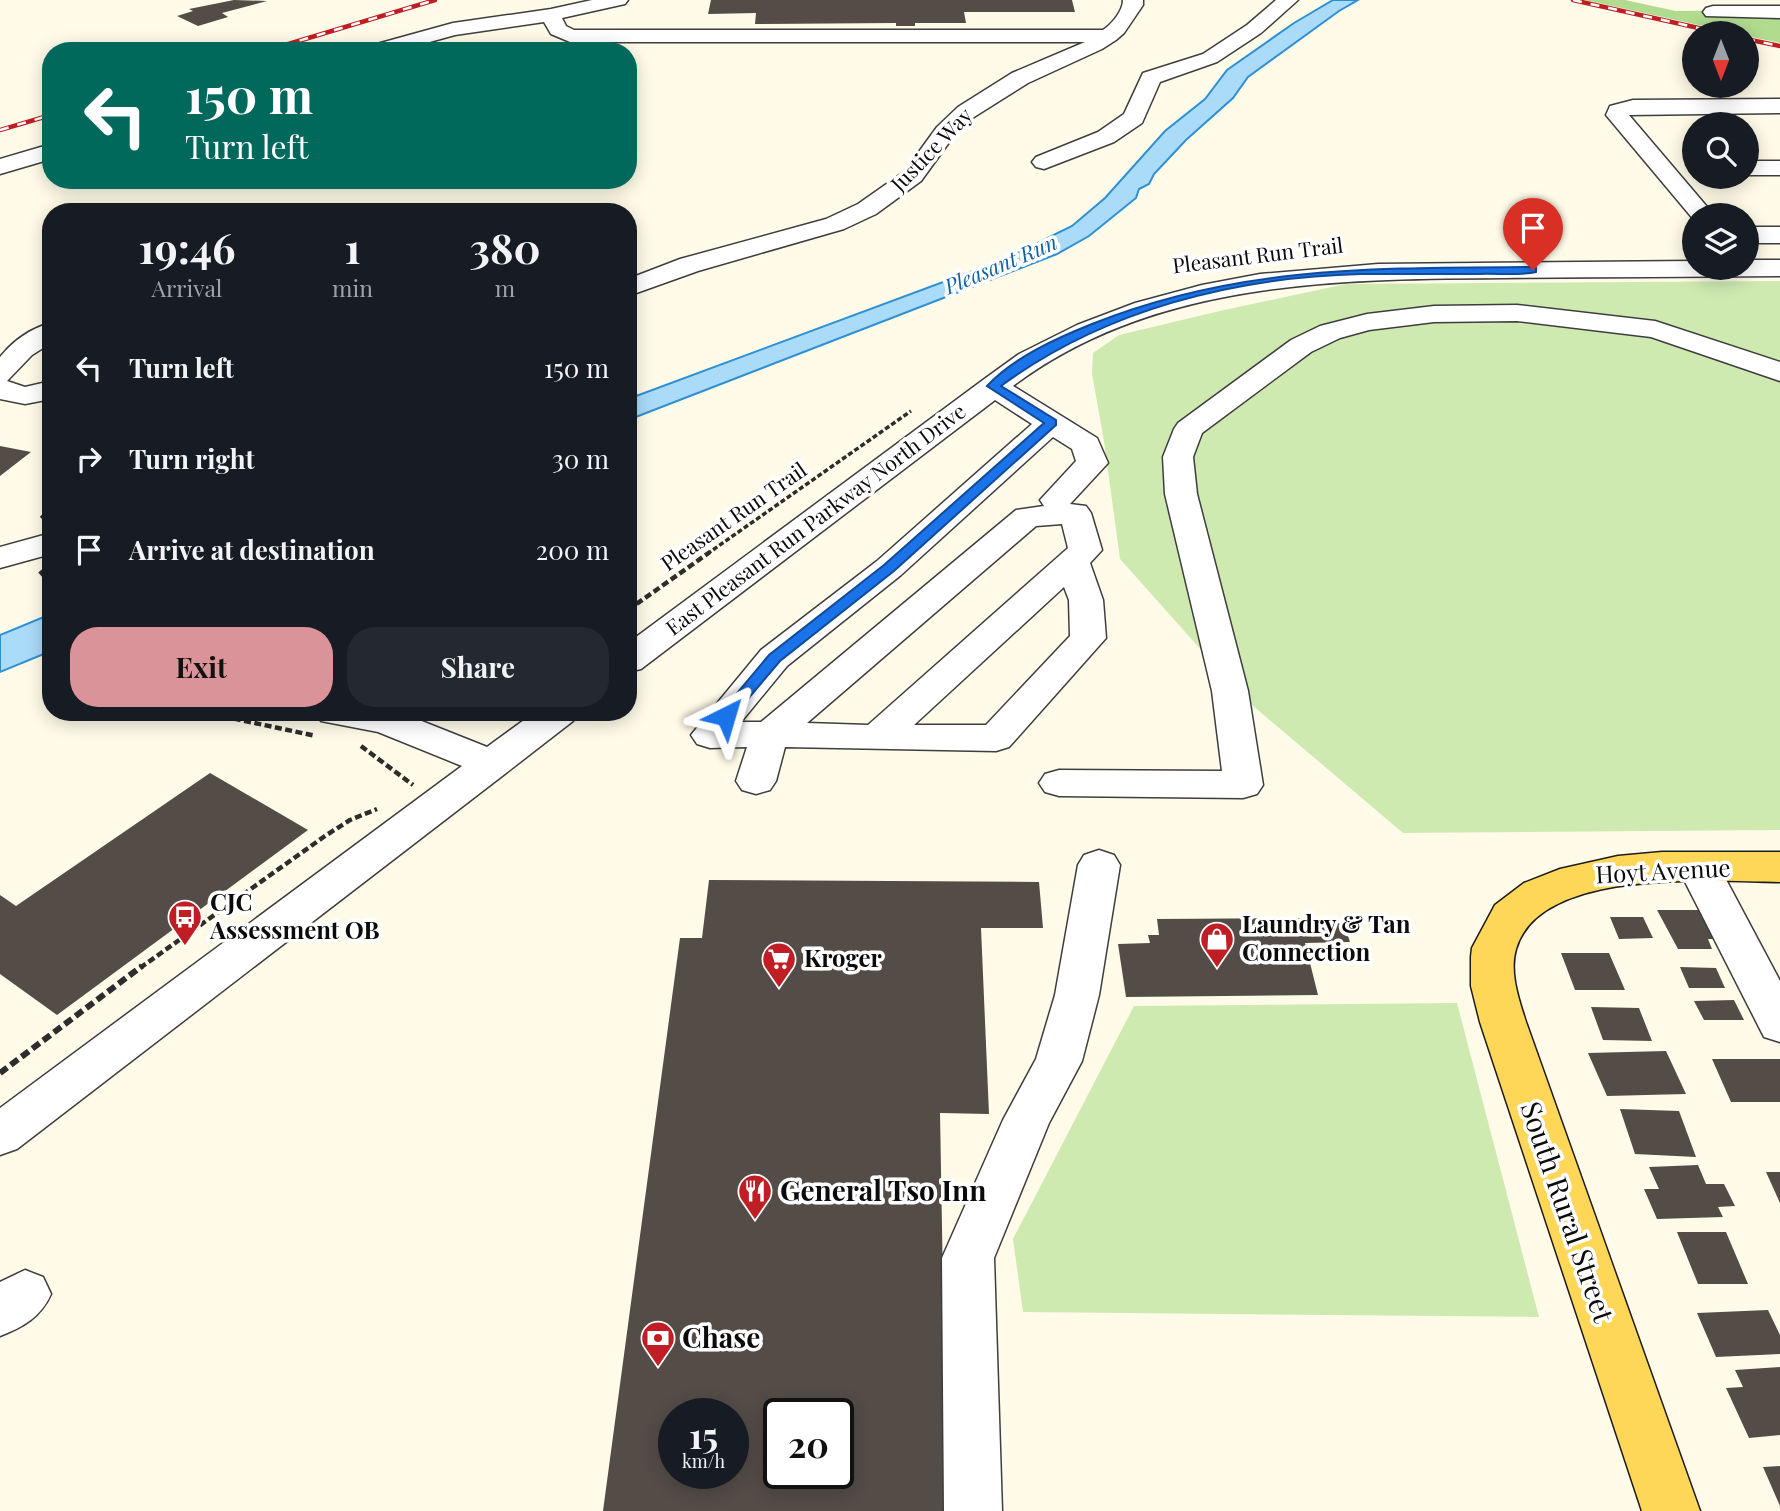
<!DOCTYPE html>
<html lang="en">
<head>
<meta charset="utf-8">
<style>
	:root { --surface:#171b24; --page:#242831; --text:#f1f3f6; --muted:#9ea1a6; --accent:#da9398 }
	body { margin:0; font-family:"Playfair Display",serif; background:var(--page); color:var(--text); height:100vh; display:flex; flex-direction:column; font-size:26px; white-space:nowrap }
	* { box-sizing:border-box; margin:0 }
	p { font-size:23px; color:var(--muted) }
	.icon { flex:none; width:38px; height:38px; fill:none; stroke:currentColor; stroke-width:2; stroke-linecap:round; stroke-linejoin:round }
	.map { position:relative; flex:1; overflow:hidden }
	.sheet { position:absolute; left:42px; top:203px; width:595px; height:518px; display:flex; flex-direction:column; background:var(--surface); border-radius:28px; box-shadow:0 4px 18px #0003 }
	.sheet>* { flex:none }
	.hud { position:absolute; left:42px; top:42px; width:595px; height:147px; border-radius:28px; box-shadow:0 4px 18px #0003; background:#00695c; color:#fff; overflow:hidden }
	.needle { width:46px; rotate:180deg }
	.buttons { position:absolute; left:1682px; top:21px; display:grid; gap:14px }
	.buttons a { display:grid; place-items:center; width:77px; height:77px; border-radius:50%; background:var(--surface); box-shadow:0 4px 18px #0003; font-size:35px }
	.speed { position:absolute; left:658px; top:1398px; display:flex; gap:14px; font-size:35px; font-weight:700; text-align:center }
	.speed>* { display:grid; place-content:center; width:91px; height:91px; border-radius:50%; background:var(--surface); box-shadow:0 4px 18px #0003; line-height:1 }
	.speed small { font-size:18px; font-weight:400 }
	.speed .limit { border:4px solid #111; border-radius:10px; background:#fff; color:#111 }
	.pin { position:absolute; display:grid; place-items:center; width:60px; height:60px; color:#fff; margin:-72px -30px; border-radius:50% 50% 50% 0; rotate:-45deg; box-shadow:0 0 7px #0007 }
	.pin .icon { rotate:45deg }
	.me { position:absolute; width:77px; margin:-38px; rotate:40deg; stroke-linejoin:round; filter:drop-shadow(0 0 5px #0008) }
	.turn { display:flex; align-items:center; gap:24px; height:147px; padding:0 28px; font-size:32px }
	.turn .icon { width:91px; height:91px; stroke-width:2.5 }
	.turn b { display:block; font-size:49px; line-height:60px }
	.eta { display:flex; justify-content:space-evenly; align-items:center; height:119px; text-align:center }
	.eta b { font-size:42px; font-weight:700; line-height:49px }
	.action { display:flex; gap:14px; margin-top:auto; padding:14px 28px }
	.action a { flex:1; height:80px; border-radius:28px; background:var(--accent); color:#111; font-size:28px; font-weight:700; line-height:80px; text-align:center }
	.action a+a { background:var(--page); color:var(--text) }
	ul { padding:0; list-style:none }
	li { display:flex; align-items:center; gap:21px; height:91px; padding:0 28px }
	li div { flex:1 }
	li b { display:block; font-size:26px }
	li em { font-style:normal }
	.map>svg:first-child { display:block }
</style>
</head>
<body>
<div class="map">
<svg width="1780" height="1511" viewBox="0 0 1780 1511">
	<rect width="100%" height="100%" fill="#fffbe8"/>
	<!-- green -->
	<g fill="#ceeab1">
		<path d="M 1780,281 L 1780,830 L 1403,833 L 1245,699 L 1120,559 L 1104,441 L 1092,374 L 1093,353 L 1119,335 L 1224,310 L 1346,284 Z"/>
		<path d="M 1457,1003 L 1539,1317 L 1023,1312 L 1013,1239 L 1134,1006 Z"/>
	</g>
	<!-- forest -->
	<path fill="#b1dc90" d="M 1585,0 L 1625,0 L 1676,11 L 1780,10 L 1780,43 L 1747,36 L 1746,33 L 1735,33 Z"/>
	<!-- water -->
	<g fill="#aadbf9" stroke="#2e90d3" stroke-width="2">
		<path d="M 1333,0 L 1358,0 L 1339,11 L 1248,77 L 1233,98 L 1186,140 L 1154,174 L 1149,184 L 1139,189 L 1136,198 L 1089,236 L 1057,254 L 628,420 L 628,399 L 1005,259 L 1072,226 L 1105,198 L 1165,131 L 1205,99 L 1227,70 L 1294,23 Z"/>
		<path d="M 51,614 L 51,651 L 0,672 L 0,635 Z"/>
	</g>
	<!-- building -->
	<g fill="#544c47" fill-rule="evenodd">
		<path d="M 234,0 L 267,1 L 222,13 L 228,17 L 198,26 L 177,16 L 193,11 L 189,9 Z"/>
		<path d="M 711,0 L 1072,0 L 1075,12 L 964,12 L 966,23 L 915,23 L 915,26 L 896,26 L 896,23 L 755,24 L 756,13 L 708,14 Z"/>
		<path d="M 0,446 L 31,452 L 0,476 Z"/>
		<path d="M 210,773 L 308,830 L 57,1015 L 0,974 L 0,895 L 16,906 Z"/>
		<path d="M 709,880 L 1039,882 L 1043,928 L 981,928 L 989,1114 L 940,1113 L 947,1511 L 603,1511 L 680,938 L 702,938 ZM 674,1414 L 733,1414 L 733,1474 L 674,1474 ZM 779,1414 L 838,1414 L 838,1474 L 779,1474 Z"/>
		<path d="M 1657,910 L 1704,910 L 1718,939 L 1708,939 L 1712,949 L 1678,949 Z"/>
		<path d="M 1610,917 L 1643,917 L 1653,938 L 1619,939 Z"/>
		<path d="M 1331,918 L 1345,927 L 1350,942 L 1305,943 L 1318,995 L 1126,997 L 1118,944 L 1150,943 L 1148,935 L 1159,935 L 1157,919 Z"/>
		<path d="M 1561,953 L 1609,953 L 1625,990 L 1575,990 Z"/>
		<path d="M 1680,967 L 1716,968 L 1725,988 L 1689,988 Z"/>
		<path d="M 1734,1000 L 1744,1020 L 1704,1020 L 1694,1001 Z"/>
		<path d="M 1591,1007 L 1639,1008 L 1652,1041 L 1603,1040 Z"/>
		<path d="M 1666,1051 L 1686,1094 L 1607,1096 L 1588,1053 Z"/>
		<path d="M 1712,1059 L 1780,1059 L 1780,1102 L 1731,1102 Z"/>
		<path d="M 1620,1109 L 1679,1111 L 1696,1157 L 1635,1154 Z"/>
		<path d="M 1698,1165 L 1706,1184 L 1724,1184 L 1735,1206 L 1718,1207 L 1723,1217 L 1657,1219 L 1644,1189 L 1659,1189 L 1649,1167 Z"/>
		<path d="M 1766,1172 L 1780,1172 L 1780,1203 Z"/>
		<path d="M 1677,1232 L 1726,1232 L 1748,1284 L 1698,1284 Z"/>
		<path d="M 1768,1310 L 1780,1335 L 1780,1354 L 1716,1357 L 1697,1313 Z"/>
		<path d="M 1780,1367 L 1780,1435 L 1749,1438 L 1726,1388 L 1743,1387 L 1735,1370 Z"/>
		<path d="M 1780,1466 L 1780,1506 L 1763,1467 Z"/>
	</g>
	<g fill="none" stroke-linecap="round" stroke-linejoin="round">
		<!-- minor casing -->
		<g stroke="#3e3e3e" stroke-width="3">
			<g id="minor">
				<path d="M 592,0 L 628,0 L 625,4 L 562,18 L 566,26 L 574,30 L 1103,30 C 1112,24 1123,11 1123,0 L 1143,0 L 1143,5 L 1124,33 L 1116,40 L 1102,49 L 1028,83 L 974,117 L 953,137 L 921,181 L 876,214 L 844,229 L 698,271 L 628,296 L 628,279 L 680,259 L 826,219 L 858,204 L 905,171 L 937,127 L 958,107 L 1012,73 L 1085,42 L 570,42 L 551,34 L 544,22 L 455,35 L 397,51 L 363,51 L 366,47 L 453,23 L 551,9 Z"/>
				<path d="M 1276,0 L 1298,0 L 1261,33 L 1217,62 L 1160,82 L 1142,123 L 1114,142 L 1044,169 L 1036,167 L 1032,162 L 1036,157 L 1098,132 L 1124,114 L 1143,73 L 1203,54 L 1247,25 Z"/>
				<path d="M 1713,6 L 1780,6 L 1780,18 L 1706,16 L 1703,12 L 1706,8 Z"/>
				<path d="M 1780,99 L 1780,113 L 1629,115 L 1714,215 L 1694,215 L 1694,220 L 1606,115 L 1610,106 L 1633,100 Z"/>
				<path d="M 51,144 L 51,159 L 0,174 L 0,159 Z"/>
				<rect x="1746" y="161" width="34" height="14"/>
				<rect x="1746" y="227" width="34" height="16"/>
				<path d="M 1746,260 L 1780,260 L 1780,276 C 1688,277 1597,277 1505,278 C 1338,279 1153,280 1013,386 L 1097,438 L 1108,463 L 1070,504 L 1086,506 L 1091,513 L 1102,550 L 1090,563 L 1103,600 L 1106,638 L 1009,747 L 996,751 L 785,747 L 776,781 L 770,790 L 756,794 L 742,790 L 736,781 L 747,747 L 710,748 L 697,744 L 691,735 L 761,650 L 877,561 L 1032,424 L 995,400 L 641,669 L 628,672 L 628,643 L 983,380 L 1019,354 L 1077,325 L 1135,303 L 1202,285 L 1260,274 L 1378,264 L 1694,261 L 1694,268 L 1746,268 ZM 1053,437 L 1072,449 L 1076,461 L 1040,500 L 1044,506 L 1016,510 L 761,722 L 741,722 L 787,666 L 901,575 ZM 1062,524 L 1068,548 L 868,725 L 807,723 L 1036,526 ZM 1064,587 L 1069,600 L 1070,636 L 986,725 L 914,725 Z"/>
				<path d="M 1517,305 L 1655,321 L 1780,362 L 1780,381 L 1651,337 L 1517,321 L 1434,322 L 1369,330 L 1340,338 L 1311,352 L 1202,433 L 1193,457 L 1197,494 L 1248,691 L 1263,785 L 1257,794 L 1243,798 L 1059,796 L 1045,792 L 1039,783 L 1045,774 L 1059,770 L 1222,771 L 1212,691 L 1165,494 L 1163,457 L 1174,429 L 1178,423 L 1291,340 L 1320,326 L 1367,314 L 1434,306 Z"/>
				<path d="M 51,323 L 51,343 L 32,355 L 7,381 L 25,387 L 51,381 L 51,399 L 25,404 L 0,399 L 0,357 C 13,341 31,328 51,323 Z"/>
				<path d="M 51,533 L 51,554 L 0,568 L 0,547 Z"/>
				<path d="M 315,712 L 399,712 L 487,747 L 535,712 L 579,712 L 573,721 L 506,773 L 17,1149 L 0,1155 L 0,1108 L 462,766 L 378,732 L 321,721 Z"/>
				<path d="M 1099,850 L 1114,855 L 1120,865 L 1099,995 L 1082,1061 L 1049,1123 L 994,1258 L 1002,1511 L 944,1511 L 942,1258 L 1003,1120 L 1036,1059 L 1055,995 L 1078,865 L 1084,855 Z"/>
				<path d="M 1699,853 L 1714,857 L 1780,981 L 1780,1042 L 1764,1037 L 1678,868 L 1684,857 Z"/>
				<path d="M 25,1270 L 43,1277 L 51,1294 C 41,1317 23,1327 0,1336 L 0,1282 Z"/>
			</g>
		</g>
		<!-- major casing -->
		<g stroke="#1c1c1c" stroke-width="3">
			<path id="major" d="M 1662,852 L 1780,852 L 1780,882 C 1713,881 1540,867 1516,949 C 1509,972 1519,1000 1526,1022 L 1700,1511 L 1642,1511 L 1480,1022 L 1471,986 L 1471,957 L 1472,948 L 1495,905 L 1524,883 L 1560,869 L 1618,856 Z"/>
		</g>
		<!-- path-far2 -->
		<g stroke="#2d2d2d" stroke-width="3.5" stroke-dasharray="5 2.5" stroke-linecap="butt">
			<path d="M 41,518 L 51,509"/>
			<path d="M 707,554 L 911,411"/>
		</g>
		<!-- path-far1 -->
		<g stroke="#2d2d2d" stroke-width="4.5" stroke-dasharray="7 3.5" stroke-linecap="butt">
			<path d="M 40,571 L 51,584"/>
			<path d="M 628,610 L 710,552"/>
			<path d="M 203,712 L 316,736"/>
			<path d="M 361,746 L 413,785"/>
			<path d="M 140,968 L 325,836 L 350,820 L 377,809"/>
		</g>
		<!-- path -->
		<path stroke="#2d2d2d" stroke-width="6" stroke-dasharray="9 4.5" stroke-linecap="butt" d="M 0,1073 L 142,966"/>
		<!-- minor -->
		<use href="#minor" fill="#fff" fill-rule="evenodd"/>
		<!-- major -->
		<use href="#major" fill="#ffd758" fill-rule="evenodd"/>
		<!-- rail casing -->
		<g stroke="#bf1e25" stroke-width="4.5">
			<g id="rail">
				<path d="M 1573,0 L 1721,33"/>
				<path d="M 1746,39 L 1780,46"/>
				<path d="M 265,51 L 435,0"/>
				<path d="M 0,130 L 51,115"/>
			</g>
		</g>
		<!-- rail -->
		<use href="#rail" stroke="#fff" stroke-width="2.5" stroke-dasharray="9" stroke-linecap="butt"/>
	</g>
	<!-- route -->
	<path fill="#1a73e8" stroke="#114b97" stroke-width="2" d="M 1533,267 L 1536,268 L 1536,272 C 1518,276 1497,273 1478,274 C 1439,274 1400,274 1361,274 C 1235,277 1104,310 1001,386 L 1056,420 L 1056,425 L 894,571 L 780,661 L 731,719 L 726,721 L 718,716 L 769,655 L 884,565 L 1044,423 L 987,386 C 1014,357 1057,338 1092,324 C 1239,265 1378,268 1533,267 Z"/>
	<!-- icons -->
	<defs>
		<g id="bus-pin" transform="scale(1.75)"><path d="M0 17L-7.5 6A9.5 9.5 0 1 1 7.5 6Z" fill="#bf1e25" stroke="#fff"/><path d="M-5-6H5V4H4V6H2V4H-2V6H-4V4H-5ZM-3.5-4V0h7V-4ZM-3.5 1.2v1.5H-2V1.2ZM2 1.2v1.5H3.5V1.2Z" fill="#fff"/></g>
		<g id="shop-pin" transform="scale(1.75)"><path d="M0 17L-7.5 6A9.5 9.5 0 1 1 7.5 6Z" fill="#bf1e25" stroke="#fff"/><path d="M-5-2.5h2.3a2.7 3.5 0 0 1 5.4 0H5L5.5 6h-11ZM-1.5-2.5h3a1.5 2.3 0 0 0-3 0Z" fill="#fff"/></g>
		<g id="supermarket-pin" transform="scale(1.75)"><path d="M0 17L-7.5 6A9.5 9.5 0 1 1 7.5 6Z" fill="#bf1e25" stroke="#fff"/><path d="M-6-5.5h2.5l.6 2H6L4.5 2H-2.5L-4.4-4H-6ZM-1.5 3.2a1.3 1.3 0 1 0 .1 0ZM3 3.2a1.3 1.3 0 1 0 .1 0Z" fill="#fff"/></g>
		<g id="restaurant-pin" transform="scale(1.75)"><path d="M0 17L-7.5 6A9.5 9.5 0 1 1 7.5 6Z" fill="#bf1e25" stroke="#fff"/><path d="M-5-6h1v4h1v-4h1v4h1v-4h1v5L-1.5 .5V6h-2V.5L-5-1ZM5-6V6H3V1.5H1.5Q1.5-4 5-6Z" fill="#fff"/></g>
		<g id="bank-pin" transform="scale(1.75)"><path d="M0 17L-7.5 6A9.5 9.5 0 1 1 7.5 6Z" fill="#bf1e25" stroke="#fff"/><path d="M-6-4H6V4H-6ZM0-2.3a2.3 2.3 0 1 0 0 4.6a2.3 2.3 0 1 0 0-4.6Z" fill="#fff"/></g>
	</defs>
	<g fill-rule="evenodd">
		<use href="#bus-pin" x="185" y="917"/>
		<use href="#shop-pin" x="1217" y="939"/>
		<use href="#supermarket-pin" x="779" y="959"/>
		<use href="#restaurant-pin" x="755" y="1191"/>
		<use href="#bank-pin" x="658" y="1338"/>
	</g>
	<g text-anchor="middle" stroke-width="7" stroke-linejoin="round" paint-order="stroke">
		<!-- far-street labels -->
		<g font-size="21" fill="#0b0b0b" stroke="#fff">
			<text transform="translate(932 150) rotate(-46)" y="7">Justice Way</text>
			<text transform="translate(1258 256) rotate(-7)" y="7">Pleasant Run Trail</text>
			<text transform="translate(734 517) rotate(-35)" y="7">Pleasant Run Trail</text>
			<text transform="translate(816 520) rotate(-37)" y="7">East Pleasant Run Parkway North Drive</text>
		</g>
		<!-- far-water labels -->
		<g font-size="21" font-style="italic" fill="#1061a0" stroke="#fff">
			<text transform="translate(1001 265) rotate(-23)" y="7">Pleasant Run</text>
		</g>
		<!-- street labels -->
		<g font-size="24" fill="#0b0b0b" stroke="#fff">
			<text transform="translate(1663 872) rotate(-3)" y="8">Hoyt Avenue</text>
		</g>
		<!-- poi labels -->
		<g font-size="24" font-weight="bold" fill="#0b0b0b" stroke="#fff" text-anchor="start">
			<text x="210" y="911">CJC<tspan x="210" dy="28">Assessment OB</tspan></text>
			<text x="1242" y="933">Laundry &amp; Tan<tspan x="1242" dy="28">Connection</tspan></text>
			<text x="804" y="967">Kroger</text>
		</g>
		<!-- near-poi labels -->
		<g font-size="28" font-weight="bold" fill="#0b0b0b" stroke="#fff" text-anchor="start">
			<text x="780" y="1201">General Tso Inn</text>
			<text x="682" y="1348">Chase</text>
		</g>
		<!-- near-street labels -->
		<g font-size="28" fill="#0b0b0b" stroke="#fff">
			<text transform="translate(1567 1212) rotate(71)" y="10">South Rural Street</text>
		</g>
	</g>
</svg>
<div class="buttons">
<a><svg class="needle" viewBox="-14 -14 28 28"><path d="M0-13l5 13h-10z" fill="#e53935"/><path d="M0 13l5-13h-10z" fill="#9ea1a6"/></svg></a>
<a><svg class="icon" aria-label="search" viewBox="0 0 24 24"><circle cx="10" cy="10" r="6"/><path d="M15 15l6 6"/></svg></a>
<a><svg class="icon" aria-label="layers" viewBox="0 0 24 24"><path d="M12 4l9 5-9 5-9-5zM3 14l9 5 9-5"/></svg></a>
</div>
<div class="speed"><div>15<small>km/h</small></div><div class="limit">20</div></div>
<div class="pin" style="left:1533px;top:270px;background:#d93025"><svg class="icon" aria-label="arrive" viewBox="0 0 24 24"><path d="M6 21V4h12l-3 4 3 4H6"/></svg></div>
<svg class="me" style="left:726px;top:716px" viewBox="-20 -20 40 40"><path d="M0-17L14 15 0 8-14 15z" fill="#1a73e8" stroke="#fff" stroke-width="4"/></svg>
<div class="hud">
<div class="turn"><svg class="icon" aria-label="left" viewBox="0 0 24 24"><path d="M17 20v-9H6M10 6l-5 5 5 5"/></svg><div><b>150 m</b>Turn left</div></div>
</div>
<section class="sheet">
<div class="eta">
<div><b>19:46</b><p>Arrival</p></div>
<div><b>1</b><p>min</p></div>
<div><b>380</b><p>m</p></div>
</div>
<ul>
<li><svg class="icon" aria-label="left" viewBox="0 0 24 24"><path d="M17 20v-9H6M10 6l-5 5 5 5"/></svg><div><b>Turn left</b></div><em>150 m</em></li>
<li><svg class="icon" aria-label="right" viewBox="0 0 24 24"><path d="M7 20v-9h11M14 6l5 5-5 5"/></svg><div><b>Turn right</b></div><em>30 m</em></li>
<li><svg class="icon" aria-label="arrive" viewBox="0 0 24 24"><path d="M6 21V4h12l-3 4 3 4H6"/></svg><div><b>Arrive at destination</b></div><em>200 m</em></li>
</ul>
<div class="action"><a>Exit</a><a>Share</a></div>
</section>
</div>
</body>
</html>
